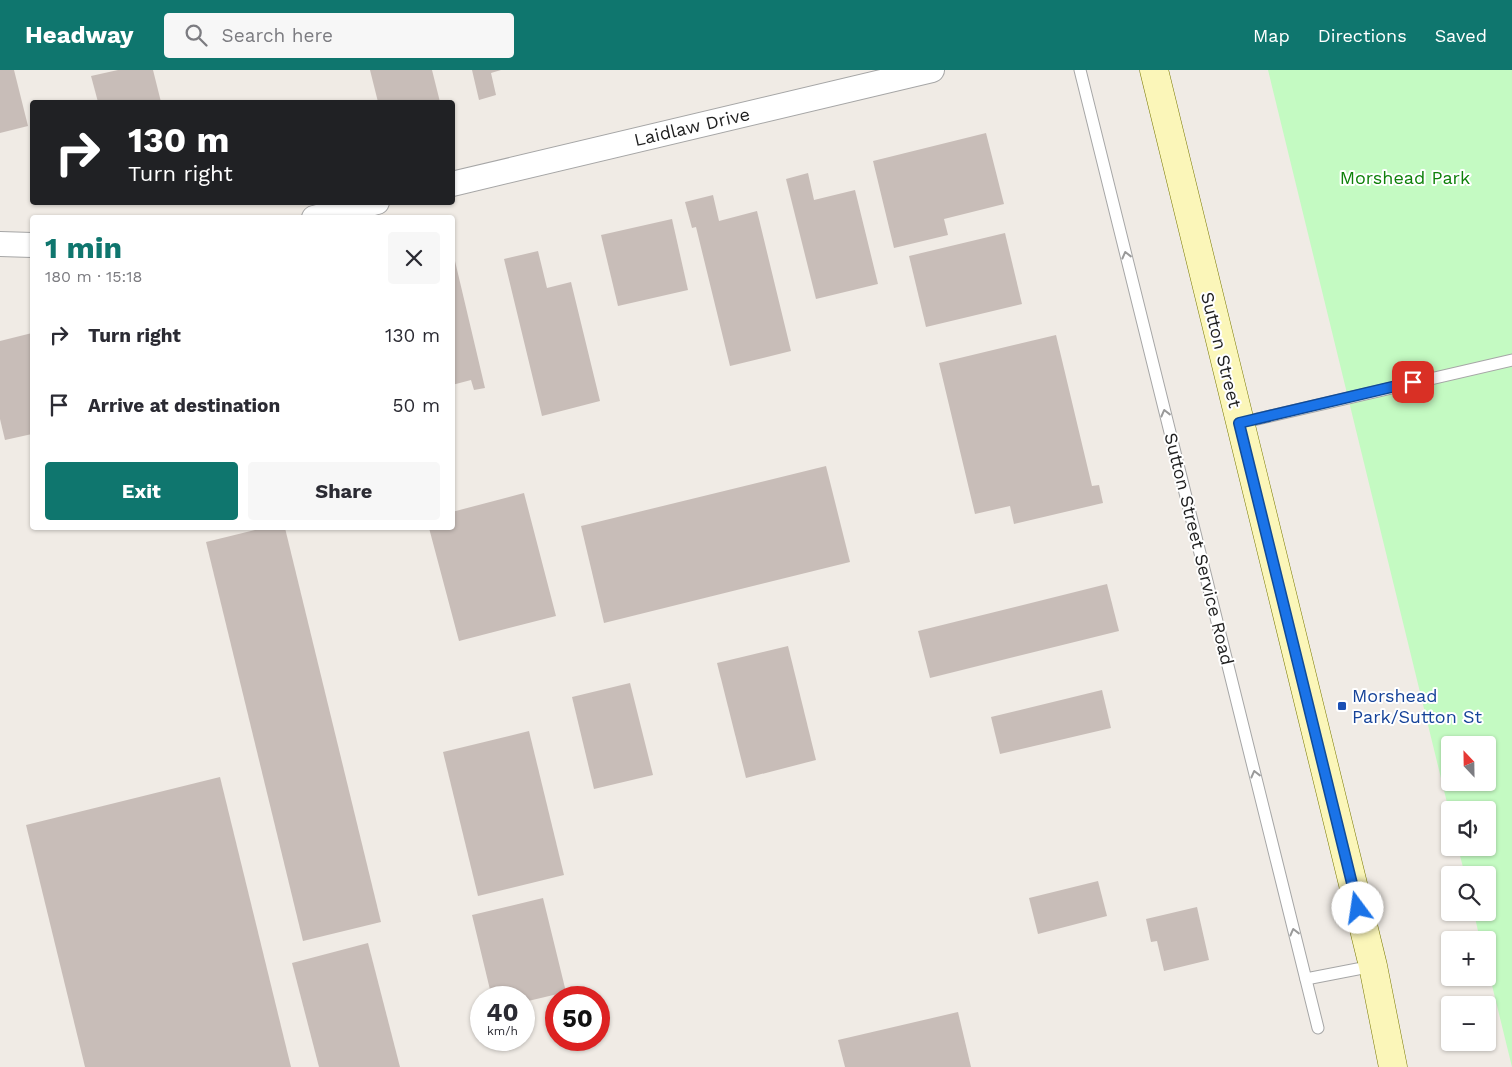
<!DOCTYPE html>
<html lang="en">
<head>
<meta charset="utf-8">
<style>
	:root { --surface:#fff; --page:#f7f7f7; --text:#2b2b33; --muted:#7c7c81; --accent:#0f766e }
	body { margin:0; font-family:"Work Sans",sans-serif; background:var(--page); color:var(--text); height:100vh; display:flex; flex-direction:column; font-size:19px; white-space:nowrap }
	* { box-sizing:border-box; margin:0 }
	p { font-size:16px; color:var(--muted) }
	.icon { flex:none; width:28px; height:28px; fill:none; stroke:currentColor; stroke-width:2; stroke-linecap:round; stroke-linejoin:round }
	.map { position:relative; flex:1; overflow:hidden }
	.side { position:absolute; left:30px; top:145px; width:425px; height:315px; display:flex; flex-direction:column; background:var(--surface); border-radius:5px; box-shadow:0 1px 4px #0004 }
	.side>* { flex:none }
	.banner { position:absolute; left:30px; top:30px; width:425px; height:105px; border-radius:5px; box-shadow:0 1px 4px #0004; background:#202124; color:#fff; overflow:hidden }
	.needle { width:32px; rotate:338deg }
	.buttons { position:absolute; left:1441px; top:666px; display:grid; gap:10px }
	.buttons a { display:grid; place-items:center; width:55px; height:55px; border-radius:5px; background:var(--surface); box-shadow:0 1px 4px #0004; font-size:25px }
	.speed { position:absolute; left:470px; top:916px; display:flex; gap:10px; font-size:25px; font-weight:700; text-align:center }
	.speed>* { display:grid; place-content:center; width:65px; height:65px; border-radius:50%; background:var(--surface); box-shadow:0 1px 4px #0004; line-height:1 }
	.speed small { font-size:12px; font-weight:400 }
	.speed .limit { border:8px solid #d22; background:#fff; color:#111 }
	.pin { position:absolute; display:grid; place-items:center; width:42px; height:42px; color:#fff; margin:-21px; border-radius:10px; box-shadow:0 2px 8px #0006 }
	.me { position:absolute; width:55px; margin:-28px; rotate:346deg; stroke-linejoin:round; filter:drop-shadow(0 0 4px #0008) }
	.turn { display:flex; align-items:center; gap:18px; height:105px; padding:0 15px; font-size:22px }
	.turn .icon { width:65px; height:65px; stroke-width:2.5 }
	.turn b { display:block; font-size:35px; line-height:42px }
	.round { display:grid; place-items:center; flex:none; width:52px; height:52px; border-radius:5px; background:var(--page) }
	.overview { display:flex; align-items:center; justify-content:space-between; height:85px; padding:0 15px }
	h1 { font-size:30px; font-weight:700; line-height:38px; color:var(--accent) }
	.cta { display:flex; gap:10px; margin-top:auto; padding:10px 15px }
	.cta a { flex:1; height:58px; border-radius:5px; background:var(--accent); color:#fff; font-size:20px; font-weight:700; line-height:58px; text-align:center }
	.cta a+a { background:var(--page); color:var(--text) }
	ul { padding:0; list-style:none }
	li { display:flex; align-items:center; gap:15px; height:70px; padding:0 15px }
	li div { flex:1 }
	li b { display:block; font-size:19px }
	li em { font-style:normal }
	header { display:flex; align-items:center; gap:30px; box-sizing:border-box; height:70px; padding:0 25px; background:var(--accent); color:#fff }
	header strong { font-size:24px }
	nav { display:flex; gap:28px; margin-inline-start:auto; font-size:18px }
	.search { width:350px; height:45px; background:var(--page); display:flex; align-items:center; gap:12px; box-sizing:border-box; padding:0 18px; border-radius:5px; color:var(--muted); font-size:19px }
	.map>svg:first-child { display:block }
</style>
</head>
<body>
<header>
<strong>Headway</strong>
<div class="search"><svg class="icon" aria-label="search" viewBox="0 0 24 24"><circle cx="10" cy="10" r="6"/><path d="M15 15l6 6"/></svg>Search here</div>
<nav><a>Map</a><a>Directions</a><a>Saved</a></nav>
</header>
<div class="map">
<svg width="1512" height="997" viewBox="0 0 1512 997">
	<rect width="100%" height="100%" fill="#f0ebe5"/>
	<!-- park -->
	<path fill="#c4fac2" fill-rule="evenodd" d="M 1268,0 L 1512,0 L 1512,997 L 1488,899 L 1488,870 L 1480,870 L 1474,843 L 1488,842 L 1488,805 L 1465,805 L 1458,778 L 1488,778 L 1488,740 L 1450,740 L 1450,745 ZM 1450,675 L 1488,675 L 1488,712 L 1450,712 Z"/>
	<!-- building -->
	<g fill="#c8bdb8">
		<path d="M 0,0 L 14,0 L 28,56 L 0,63 Z"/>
		<path d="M 118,0 L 153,0 L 161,32 L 98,32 L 91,6 Z"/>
		<path d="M 370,0 L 432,0 L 440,32 L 378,32 Z"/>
		<path d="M 472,0 L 501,0 L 491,3 L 496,25 L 479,30 Z"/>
		<path d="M 986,63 L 1004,134 L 944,149 L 948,165 L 894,178 L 873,91 Z"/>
		<path d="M 808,103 L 814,130 L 855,120 L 878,214 L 816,229 L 786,109 Z"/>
		<path d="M 713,125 L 719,151 L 757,141 L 791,281 L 730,296 L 696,157 L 692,158 L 685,132 Z"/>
		<path d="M 672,149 L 688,220 L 618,236 L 601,165 Z"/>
		<path d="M 1005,163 L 1022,234 L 926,257 L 909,186 Z"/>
		<path d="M 538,181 L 547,218 L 571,212 L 600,331 L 542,346 L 504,189 Z"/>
		<path d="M 455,191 L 485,318 L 474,320 L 471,310 L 452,315 L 452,192 Z"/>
		<path d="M 32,263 L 32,364 L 5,370 L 0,349 L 0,271 Z"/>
		<path d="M 1056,265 L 1092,416 L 1099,415 L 1103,433 L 1014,454 L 1010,436 L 975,444 L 939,293 Z"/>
		<path d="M 826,396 L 850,492 L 604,553 L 581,456 Z"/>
		<path d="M 524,423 L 556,546 L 459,571 L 429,458 L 452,458 L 452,442 Z"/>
		<path d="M 263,458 L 285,458 L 381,852 L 303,871 L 206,472 Z"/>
		<path d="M 1107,514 L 1119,561 L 930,608 L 918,561 Z"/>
		<path d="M 788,576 L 816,690 L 746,708 L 717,593 Z"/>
		<path d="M 630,613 L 653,705 L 594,719 L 572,627 Z"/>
		<path d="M 1102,620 L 1111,658 L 1000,684 L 991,647 Z"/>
		<path d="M 529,661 L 564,805 L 478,826 L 443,682 Z"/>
		<path d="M 220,707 L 291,997 L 85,997 L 26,755 Z"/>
		<path d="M 1098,811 L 1107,846 L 1038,864 L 1029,828 Z"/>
		<path d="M 543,828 L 566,922 L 524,932 L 524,928 L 492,928 L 472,845 Z"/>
		<path d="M 1197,837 L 1209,890 L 1164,901 L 1157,871 L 1151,872 L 1146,849 Z"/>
		<path d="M 368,873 L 400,997 L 319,997 L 292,893 Z"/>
		<path d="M 958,942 L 971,997 L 845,997 L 838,970 Z"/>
	</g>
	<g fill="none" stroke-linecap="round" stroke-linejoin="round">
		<!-- service casing -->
		<g stroke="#a6a6a6" stroke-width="13">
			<g id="service">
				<path d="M 1080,0 L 1318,958"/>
				<path d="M 1240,353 L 1512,290"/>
				<path d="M 1306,909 L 1373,896"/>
			</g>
		</g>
		<!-- minor casing -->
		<g stroke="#a6a6a6" stroke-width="26">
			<g id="minor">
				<path d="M 452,114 L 932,0"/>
				<path d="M 314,148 L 377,132"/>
				<path d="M 0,174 L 32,175"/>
			</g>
		</g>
		<!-- secondary casing -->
		<g stroke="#797903" stroke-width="29">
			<path id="secondary" d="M 1154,0 L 1373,896 L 1393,997"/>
		</g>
		<!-- service -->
		<use href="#service" stroke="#fff" stroke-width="11"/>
		<!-- minor -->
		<use href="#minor" stroke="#fff" stroke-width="24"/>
		<!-- secondary -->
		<use href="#secondary" stroke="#fbf6b9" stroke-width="28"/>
	</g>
	<!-- one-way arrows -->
	<defs><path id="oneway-chevron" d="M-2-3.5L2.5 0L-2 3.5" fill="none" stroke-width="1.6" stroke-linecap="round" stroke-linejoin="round" transform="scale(1.25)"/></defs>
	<g stroke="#9a9a9a">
		<use href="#oneway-chevron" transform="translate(1126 185) rotate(-104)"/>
		<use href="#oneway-chevron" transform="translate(1165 343) rotate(-104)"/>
		<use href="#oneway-chevron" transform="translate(1255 704) rotate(-104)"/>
		<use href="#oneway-chevron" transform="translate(1294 862) rotate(-104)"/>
	</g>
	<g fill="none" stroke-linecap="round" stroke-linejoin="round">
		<!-- route casing -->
		<g stroke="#114b97" stroke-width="12">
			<path id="route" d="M 1358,838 L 1239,353 L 1413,312"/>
		</g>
		<!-- route -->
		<use href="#route" stroke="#1a73e8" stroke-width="9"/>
	</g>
	<!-- markers -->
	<rect fill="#1a4fb4" stroke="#fff" stroke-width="2" x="1337" y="631" width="10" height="10" rx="2.5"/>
	<g text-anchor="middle" stroke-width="4" stroke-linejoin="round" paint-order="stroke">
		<!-- street labels -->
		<g font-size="18" fill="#1f1f1f" stroke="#fff">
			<text transform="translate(692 57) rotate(-13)" y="6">Laidlaw Drive</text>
			<text transform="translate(1221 280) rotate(76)" y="6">Sutton Street</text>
			<text transform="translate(1199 479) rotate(76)" y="6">Sutton Street Service Road</text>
		</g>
		<!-- park labels -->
		<g font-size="18" fill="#0e810a" stroke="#fff">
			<text x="1405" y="114">Morshead Park</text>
		</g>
		<!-- transit labels -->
		<g font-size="18" fill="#164399" stroke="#fff" text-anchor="start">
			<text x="1352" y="632">Morshead<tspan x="1352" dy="21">Park/Sutton St</tspan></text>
		</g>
	</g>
</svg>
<div class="buttons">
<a><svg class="needle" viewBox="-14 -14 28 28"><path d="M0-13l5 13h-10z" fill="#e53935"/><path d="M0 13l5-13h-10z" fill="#7c7c81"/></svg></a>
<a><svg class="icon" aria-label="sound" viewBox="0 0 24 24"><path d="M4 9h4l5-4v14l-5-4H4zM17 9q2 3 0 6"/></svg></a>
<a><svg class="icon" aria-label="search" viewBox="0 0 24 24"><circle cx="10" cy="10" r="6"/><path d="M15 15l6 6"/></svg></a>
<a>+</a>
<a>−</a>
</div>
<div class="speed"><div>40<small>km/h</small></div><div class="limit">50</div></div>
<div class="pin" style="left:1413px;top:312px;background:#d93025"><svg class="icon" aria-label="arrive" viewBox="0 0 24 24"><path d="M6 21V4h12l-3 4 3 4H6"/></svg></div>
<svg class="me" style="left:1358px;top:838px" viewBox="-20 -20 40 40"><circle r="19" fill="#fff"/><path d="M0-13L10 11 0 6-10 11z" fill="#1a73e8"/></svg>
<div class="banner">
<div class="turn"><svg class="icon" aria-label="right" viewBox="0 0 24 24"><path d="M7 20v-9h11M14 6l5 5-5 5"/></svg><div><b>130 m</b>Turn right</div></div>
</div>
<section class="side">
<div class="overview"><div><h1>1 min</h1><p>180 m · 15:18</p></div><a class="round"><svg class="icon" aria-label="close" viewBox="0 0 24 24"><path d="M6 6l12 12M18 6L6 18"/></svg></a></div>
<ul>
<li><svg class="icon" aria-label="right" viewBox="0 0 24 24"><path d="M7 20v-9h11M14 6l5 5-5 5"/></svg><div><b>Turn right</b></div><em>130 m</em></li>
<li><svg class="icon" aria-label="arrive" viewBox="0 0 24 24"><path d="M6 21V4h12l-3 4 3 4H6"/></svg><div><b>Arrive at destination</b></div><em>50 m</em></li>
</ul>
<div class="cta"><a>Exit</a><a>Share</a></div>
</section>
</div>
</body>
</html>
